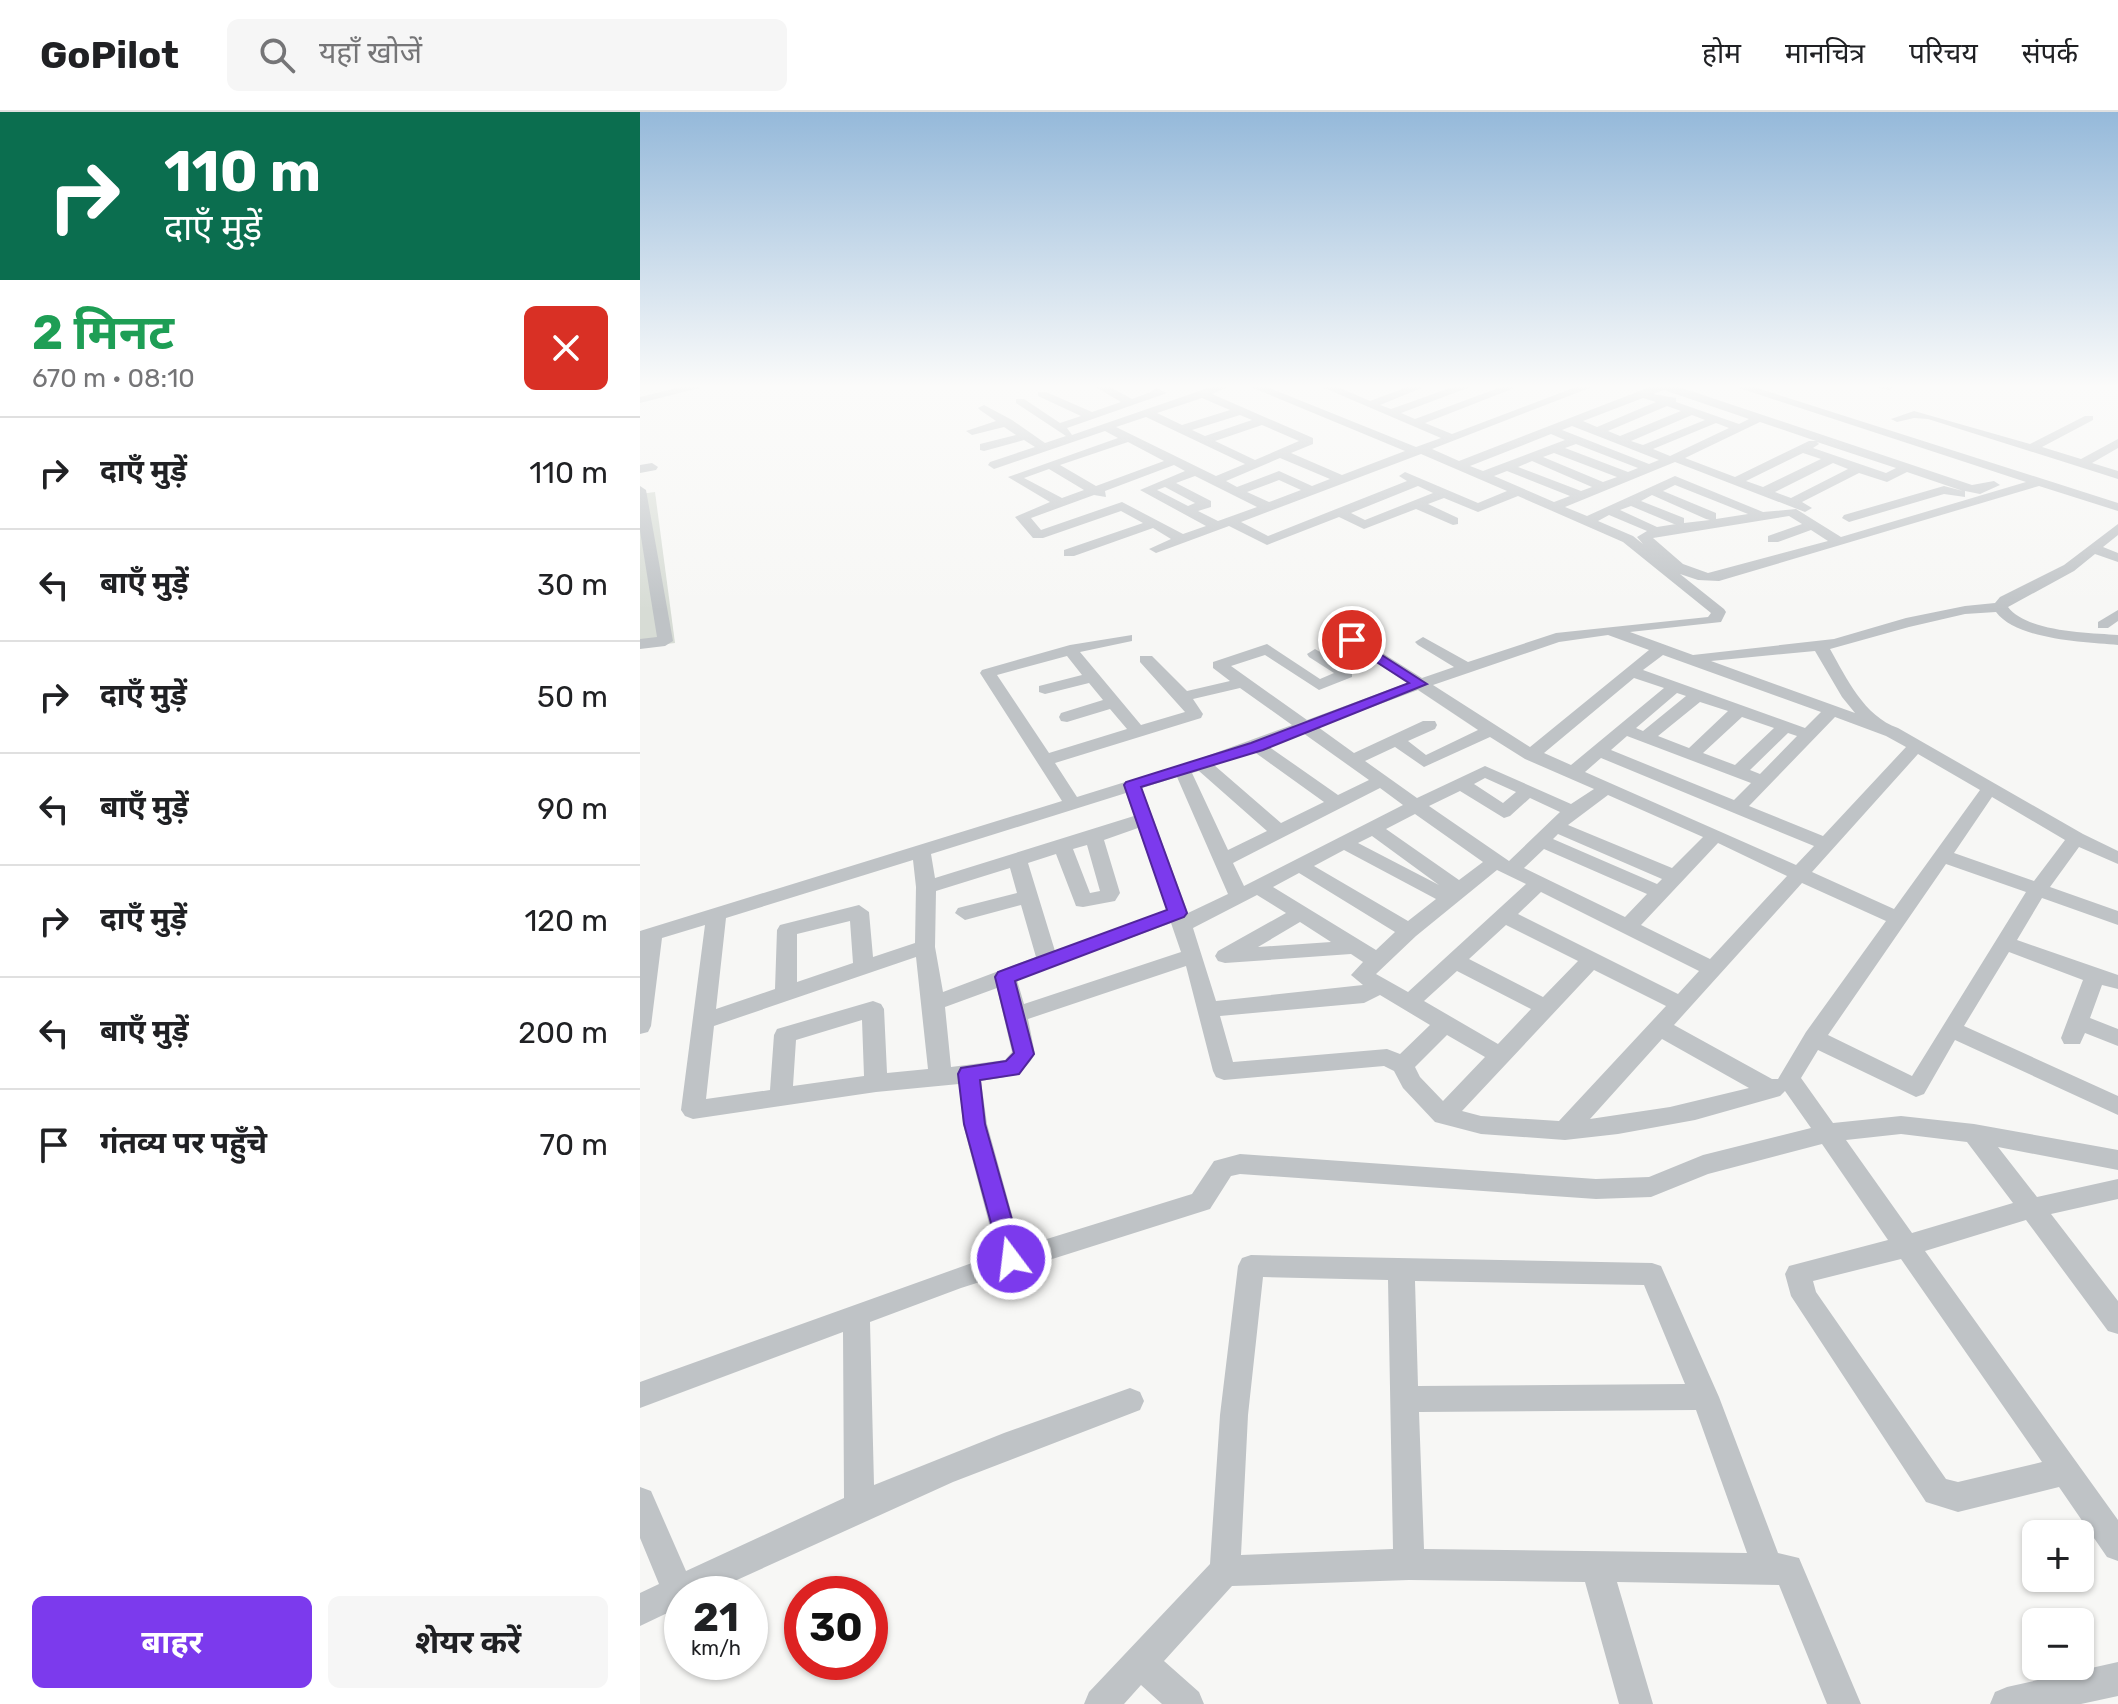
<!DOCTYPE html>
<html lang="hi">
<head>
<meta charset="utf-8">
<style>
	:root { --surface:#fff; --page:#f6f6f6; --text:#202124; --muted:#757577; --line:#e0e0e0; --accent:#7c3aed }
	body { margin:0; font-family:Rubik,"Noto Sans Devanagari",sans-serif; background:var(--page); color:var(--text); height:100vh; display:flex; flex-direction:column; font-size:30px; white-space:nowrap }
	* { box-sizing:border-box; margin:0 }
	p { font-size:26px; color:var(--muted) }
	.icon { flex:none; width:44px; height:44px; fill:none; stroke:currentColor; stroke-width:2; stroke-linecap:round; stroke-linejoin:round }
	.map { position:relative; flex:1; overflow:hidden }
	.sheet { display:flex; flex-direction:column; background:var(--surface); width:640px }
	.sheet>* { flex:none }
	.hud { background:#0b6e4f; color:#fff; overflow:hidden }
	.buttons { position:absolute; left:1382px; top:1408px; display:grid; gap:16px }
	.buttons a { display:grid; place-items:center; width:72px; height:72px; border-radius:12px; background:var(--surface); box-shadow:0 2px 6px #0004; font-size:40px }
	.speed { position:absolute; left:24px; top:1464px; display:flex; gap:16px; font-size:40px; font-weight:700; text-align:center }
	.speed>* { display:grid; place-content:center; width:104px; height:104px; border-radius:50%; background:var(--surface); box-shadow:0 2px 6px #0004; line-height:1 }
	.speed small { font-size:20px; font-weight:400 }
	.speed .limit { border:12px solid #d22; background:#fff; color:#111 }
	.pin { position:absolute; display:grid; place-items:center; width:68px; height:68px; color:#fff; margin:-34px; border:4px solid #fff; border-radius:50%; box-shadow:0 2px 8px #0007 }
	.me { position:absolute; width:88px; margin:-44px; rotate:345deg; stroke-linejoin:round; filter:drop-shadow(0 0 6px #0008) }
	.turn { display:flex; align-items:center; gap:28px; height:168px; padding:0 32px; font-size:36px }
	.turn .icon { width:104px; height:104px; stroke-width:2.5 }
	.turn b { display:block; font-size:56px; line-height:68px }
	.round { display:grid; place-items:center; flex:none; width:84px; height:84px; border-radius:12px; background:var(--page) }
	.head { display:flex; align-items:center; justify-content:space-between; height:136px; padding:0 32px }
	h1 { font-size:48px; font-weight:700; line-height:60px; color:#1e9e55 }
	.button { display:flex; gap:16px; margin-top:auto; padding:16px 32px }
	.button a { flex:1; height:92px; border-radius:12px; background:var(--accent); color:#fff; font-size:32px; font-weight:700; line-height:92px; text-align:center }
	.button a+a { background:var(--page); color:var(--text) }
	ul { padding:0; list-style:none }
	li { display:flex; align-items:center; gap:24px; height:112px; padding:0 32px; border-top:2px solid var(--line) }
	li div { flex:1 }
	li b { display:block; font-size:30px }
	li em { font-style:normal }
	header { display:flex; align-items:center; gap:48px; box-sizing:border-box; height:112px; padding:0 40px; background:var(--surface); border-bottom:2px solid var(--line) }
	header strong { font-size:38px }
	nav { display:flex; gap:44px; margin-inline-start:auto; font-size:28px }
	.search { width:560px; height:72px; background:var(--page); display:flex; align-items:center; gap:20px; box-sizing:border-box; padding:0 28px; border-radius:12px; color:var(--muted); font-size:30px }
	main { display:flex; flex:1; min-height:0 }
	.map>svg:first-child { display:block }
</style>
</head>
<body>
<header>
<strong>GoPilot</strong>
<div class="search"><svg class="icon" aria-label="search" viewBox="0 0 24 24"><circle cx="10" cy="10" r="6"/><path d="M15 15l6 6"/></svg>यहाँ खोजें</div>
<nav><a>होम</a><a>मानचित्र</a><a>परिचय</a><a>संपर्क</a></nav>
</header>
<main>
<section class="sheet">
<div class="hud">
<div class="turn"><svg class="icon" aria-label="right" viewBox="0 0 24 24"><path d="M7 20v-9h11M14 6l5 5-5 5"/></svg><div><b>110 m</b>दाएँ मुड़ें</div></div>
</div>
<div class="head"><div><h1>2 मिनट</h1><p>670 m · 08:10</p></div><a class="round" style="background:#d93025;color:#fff"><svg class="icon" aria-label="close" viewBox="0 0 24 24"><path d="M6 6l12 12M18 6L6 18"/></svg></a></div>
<ul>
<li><svg class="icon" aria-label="right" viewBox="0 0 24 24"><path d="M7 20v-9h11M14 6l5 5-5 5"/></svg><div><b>दाएँ मुड़ें</b></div><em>110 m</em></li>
<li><svg class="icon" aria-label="left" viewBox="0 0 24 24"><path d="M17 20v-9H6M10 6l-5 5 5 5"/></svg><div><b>बाएँ मुड़ें</b></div><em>30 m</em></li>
<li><svg class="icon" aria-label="right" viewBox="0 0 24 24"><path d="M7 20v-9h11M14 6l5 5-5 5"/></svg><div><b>दाएँ मुड़ें</b></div><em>50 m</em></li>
<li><svg class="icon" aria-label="left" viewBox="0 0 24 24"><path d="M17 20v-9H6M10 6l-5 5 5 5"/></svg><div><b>बाएँ मुड़ें</b></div><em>90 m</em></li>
<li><svg class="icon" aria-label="right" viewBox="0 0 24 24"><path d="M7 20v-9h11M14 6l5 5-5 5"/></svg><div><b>दाएँ मुड़ें</b></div><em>120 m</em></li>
<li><svg class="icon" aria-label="left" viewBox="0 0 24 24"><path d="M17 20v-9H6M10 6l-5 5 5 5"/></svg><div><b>बाएँ मुड़ें</b></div><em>200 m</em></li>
<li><svg class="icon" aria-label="arrive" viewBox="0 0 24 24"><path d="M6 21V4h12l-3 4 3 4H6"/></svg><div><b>गंतव्य पर पहुँचे</b></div><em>70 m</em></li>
</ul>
<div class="button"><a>बाहर</a><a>शेयर करें</a></div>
</section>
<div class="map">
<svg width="1478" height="1592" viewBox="0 0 1478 1592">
	<rect width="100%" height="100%" fill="#f7f7f5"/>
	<!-- green -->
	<path fill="#d7dcd5" d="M 15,380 L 35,531 L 0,535 L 0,382 Z"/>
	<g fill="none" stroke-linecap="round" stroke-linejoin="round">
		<!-- minor -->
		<g fill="#bfc3c6" fill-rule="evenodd">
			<path d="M 41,275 L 63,275 L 0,291 L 0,285 Z"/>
			<path d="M 456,275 L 470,275 L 492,287 L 511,280 L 516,276 L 527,281 L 427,316 L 432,323 L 571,275 L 588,275 L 572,282 L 673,326 L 673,332 L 651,341 L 702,363 L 765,339 L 611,275 L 627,275 L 776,335 L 801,326 L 682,275 L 698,275 L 730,289 L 767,275 L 784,275 L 740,293 L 751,297 L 813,275 L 830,275 L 761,301 L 775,307 L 861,275 L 877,275 L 785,311 L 812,322 L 936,275 L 952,275 L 792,337 L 819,349 L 1010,275 L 1039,275 L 1332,373 L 1354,369 L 1360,373 L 1340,382 L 1325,379 L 1325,385 L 1304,382 L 1209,410 L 1202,406 L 1204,403 L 1304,374 L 1323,379 L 1267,360 L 1247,370 L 1219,361 L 1162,390 L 1172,396 L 1165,400 L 1035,350 L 925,395 L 947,404 L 1035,364 L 1123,400 L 1156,397 L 1201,425 L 1386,370 L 1096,275 L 1114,275 L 1478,391 L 1478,399 L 1399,374 L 1079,469 L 1058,468 L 1040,462 L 1084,497 L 1086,500 L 1081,510 L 990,520 L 1053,543 L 1194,527 L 1266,506 L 1325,494 L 1355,491 L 1360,485 L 1424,453 L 1478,412 L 1478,423 L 1463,435 L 1478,441 L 1478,450 L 1455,442 L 1434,459 L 1368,495 C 1387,520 1448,521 1478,523 L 1478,533 C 1445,530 1377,528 1356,500 L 1325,502 L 1269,515 L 1190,537 C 1207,567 1224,604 1258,616 L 1443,722 L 1478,739 L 1478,752 L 1439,735 L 1410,775 L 1478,799 L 1478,813 L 1402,786 L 1377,828 L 1478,863 L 1478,877 L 1462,873 L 1450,906 L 1478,917 L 1478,934 L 1445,921 L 1440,932 L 1424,932 L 1421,926 L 1443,868 L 1369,840 L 1324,914 L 1478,984 L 1478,1003 L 1315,928 L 1284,982 L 1276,985 L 1178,938 L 1161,966 L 1193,1011 L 1261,1004 L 1334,1012 L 1478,1038 L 1478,1058 L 1358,1035 L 1397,1085 L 1478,1067 L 1478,1087 L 1411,1102 L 1478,1189 L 1478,1222 L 1468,1219 L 1386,1108 L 1285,1139 L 1478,1408 L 1478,1449 L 1467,1445 L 1419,1375 L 1318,1400 L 1286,1390 L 1151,1184 L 1145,1162 L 1149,1154 L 1248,1128 L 1182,1032 L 1068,1062 L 1011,1085 L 956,1087 L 600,1062 L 591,1064 L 570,1097 L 321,1176 L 230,1210 L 234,1373 L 364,1321 L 490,1276 L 500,1280 L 504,1289 L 500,1298 L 313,1370 L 66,1482 L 42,1482 L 42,1494 L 0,1514 L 0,1481 L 19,1472 L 0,1426 L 0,1375 L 11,1379 L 46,1459 L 204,1386 L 203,1220 L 0,1296 L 0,1270 L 357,1142 L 323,1012 L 319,972 L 236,980 L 53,1007 L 45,1004 L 41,998 L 65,813 L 22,826 L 11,914 L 8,920 L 0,922 L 0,819 L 422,689 L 340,561 L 342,558 L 430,533 L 492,523 L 492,529 L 440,540 L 501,613 L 545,600 L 500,550 L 500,544 L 512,544 L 547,579 L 590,569 L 573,556 L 573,550 L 627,532 L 680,567 L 694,561 L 669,545 L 667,542 L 675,537 L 712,559 L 712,565 L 679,578 L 625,543 L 591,554 L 667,608 L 767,571 L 707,531 L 707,525 L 717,525 L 782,566 L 814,555 L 778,533 L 775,530 L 783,525 L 828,550 L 916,521 L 1068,505 L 1071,501 L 983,430 L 878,384 L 838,400 L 804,386 L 788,392 L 818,406 L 818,412 L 813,413 L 776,397 L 724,417 L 699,405 L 627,433 L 589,414 L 516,441 L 509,437 L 531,427 L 513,416 L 434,444 L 424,444 L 424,438 L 503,411 L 481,399 L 403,426 L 393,426 L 375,405 L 410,390 L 368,365 L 478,326 L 465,319 L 354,357 L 348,353 L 350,350 L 395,335 L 384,328 L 344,339 L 340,338 L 340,332 L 376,323 L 364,315 L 332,323 L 326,319 L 356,309 L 340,298 L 338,296 L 344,293 L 372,308 L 405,331 L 426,324 L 376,291 L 376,287 L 384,287 L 420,311 L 441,304 L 398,284 L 398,280 L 406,280 L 452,300 L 481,290 ZM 1024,278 L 1109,307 L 1099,312 L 1036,290 L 1036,286 L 1013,282 ZM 562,286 L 590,298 L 542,313 L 517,301 ZM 1003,286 L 1016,290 L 957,315 L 943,309 ZM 1027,294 L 1041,299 L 980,324 L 968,319 ZM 600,303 L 612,308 L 565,324 L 552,318 ZM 1052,303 L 1065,308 L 1003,333 L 991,329 ZM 506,305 L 605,352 L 576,364 L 476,315 ZM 1120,310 L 1176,329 L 1169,329 L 1095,365 L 1045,346 ZM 1076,311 L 1089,316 L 1030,344 L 1013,337 ZM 622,313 L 659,329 L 615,348 L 575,329 ZM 932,314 L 1019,348 L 1009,352 L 922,318 ZM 911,322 L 925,328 L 843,359 L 830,354 ZM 488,330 L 524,349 L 456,374 L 420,353 ZM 1177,330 L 1256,356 L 1246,361 L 1173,336 L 1179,332 ZM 936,332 L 998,356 L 988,360 L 925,336 ZM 914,341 L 977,365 L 963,370 L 903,345 ZM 1163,341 L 1181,347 L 1123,375 L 1106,369 ZM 781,342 L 867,379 L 838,391 L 765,360 L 759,364 L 767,369 L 628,424 L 601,410 ZM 640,346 L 690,367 L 672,374 L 639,359 L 597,375 L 586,369 ZM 892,349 L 952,375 L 941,379 L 878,355 ZM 1193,351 L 1208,357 L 1151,386 L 1135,380 ZM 534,353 L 545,359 L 500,378 L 566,414 L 543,422 L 482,390 L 401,418 L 391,406 L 454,383 L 466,385 L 465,379 ZM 409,357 L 444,378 L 422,386 L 384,366 ZM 867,359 L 930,384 L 914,390 L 854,364 ZM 555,364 L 617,395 L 578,409 L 558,399 L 571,395 L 571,389 L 536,371 ZM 639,368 L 661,378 L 629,390 L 607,380 ZM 1035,373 L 1108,402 L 1076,407 L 1076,401 L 1023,379 ZM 778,374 L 793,381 L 725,408 L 711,401 ZM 525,375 L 555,391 L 548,394 L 517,378 ZM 1012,383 L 1066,407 L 1070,408 L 1044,411 L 1044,406 L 1001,389 ZM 991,394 L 1034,412 L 1036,412 L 1017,415 L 980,398 ZM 969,403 L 1007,419 L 997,425 L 1003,432 L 993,424 L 958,409 ZM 1149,404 L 1162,412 L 1128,424 L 1128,430 L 1138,430 L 1171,418 L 1188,429 L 1068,461 L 1043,452 L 1013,426 ZM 968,523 L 1009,538 L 890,635 L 793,573 L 919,530 ZM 1175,539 L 1202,585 L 1215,601 L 1071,549 ZM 1023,543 L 1181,600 L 1165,616 L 1003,558 ZM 427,544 L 442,563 L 399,574 L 399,580 L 405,582 L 449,571 L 463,588 L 421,601 L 419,605 L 421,609 L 427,610 L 470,597 L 487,617 L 409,641 L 357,563 ZM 994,566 L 1024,576 L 931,653 L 904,641 ZM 600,576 L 652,613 L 556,648 L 437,685 L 415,651 L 561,606 L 563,602 L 553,587 ZM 778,578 L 838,618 L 786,643 L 768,629 L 795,617 L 797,613 L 795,609 L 783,609 L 714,641 L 678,615 ZM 1037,581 L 1046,584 L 1003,619 L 996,616 ZM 1060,590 L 1088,599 L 1049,636 L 1018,624 ZM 1102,605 L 1134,616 L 1095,653 L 1063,641 ZM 1195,605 L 1246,624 L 1266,635 L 1183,724 L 1109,694 ZM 663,621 L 729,668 L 698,683 L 628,634 ZM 1148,621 L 1157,624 L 1120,662 L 1110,658 ZM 987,624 L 1111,671 L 1094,688 L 971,638 ZM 850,625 L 885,647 L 954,677 L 931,692 L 845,654 L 777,686 L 725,649 L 755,635 L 784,655 ZM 613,639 L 684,690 L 641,711 L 574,653 ZM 1278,642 L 1340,678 L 1254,797 L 1172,760 ZM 961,646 L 1174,734 L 1156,753 L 945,660 ZM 559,659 L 627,719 L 588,738 L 552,661 ZM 537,665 L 588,782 L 548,801 L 502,676 ZM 845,666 L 876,680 L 863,691 L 834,672 ZM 740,676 L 763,693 L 604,774 L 593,751 ZM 820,679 L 864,706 L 870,704 L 890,686 L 920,700 L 869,749 L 789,694 ZM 486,681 L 494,704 L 295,766 L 291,742 ZM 968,683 L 1063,725 L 1032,756 L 928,713 ZM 1352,685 L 1425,728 L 1394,769 L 1314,741 ZM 775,702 L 843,750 L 819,768 L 746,717 ZM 498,716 L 527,798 L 415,839 L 388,751 L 416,742 L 436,794 L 443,795 L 475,789 L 480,781 L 464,728 ZM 918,722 L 1022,767 L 1017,772 L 913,727 ZM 732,724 L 799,773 L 718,731 ZM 1078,731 L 1147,764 L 1070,847 L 1001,813 ZM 447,733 L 460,779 L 450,781 L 433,737 ZM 904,737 L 1007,782 L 985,805 L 884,756 ZM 704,738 L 796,787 L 768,809 L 674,754 ZM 273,748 L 276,775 L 275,831 L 233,845 L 229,800 L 219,793 L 140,813 L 137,818 L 135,877 L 76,897 L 86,806 ZM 1306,752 L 1386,780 L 1272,964 L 1188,923 ZM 370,756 L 377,781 L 318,796 L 315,801 L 325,808 L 381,793 L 396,845 L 303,880 L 295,835 L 296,779 ZM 857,758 L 886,772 L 768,880 L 736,862 L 776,824 ZM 659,761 L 755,820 L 736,838 L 633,775 ZM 1162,771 L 1246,809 L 1166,920 L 1138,967 L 1132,967 L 1034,913 ZM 901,780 L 1059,859 L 1038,882 L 878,802 ZM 617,783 L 646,801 L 578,839 L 575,844 L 578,849 L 585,851 L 711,842 L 723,850 L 711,863 L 723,873 L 576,889 L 553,816 ZM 210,809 L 213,851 L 157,870 L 157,822 ZM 660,810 L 691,830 L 618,835 ZM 531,811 L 541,840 L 384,892 L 377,868 ZM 866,813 L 938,849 L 903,885 L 829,847 ZM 276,845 L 288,957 L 247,961 L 244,897 L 241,892 L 233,889 L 137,917 L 134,923 L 130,978 L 66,987 L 74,914 ZM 546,854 L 573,959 L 576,965 L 584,968 L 744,954 L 754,959 L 763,976 L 795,1010 L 841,1022 L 925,1028 L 978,1022 L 1055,1008 L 1140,984 L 1145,979 L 1171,1016 L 1063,1043 L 1009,1065 L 956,1067 L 600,1042 L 574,1049 L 552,1082 L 381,1135 L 347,1012 L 341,969 C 366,965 382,965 395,942 L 388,907 ZM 954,858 L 1026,894 L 919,1009 L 841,1004 L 822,999 ZM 817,859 L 891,897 L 858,932 L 784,889 ZM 357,876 L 372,940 L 365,948 L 311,955 L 305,895 ZM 740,883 L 790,913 L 760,942 L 747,937 L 593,950 L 580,904 L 724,891 ZM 222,908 L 224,964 L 153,974 L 156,928 ZM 807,923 L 845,945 L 803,989 L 780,965 L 775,955 ZM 1022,927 L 1109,976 L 1030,995 L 950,1007 ZM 1261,1022 L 1327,1030 L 1373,1091 L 1272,1121 L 1206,1028 ZM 1261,1147 L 1402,1350 L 1318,1370 L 1306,1367 L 1176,1180 L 1173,1169 Z"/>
			<path d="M 1236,275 L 1254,275 L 1249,278 Z"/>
			<path d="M 1274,299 L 1390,332 L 1445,304 L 1453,304 L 1453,308 L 1402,335 L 1441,347 L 1478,327 L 1478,336 L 1452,351 L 1478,359 L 1478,367 L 1288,307 L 1274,306 L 1257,310 L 1251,307 Z"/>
			<path d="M 12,351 L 18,355 L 16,358 L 0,361 L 0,353 Z"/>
			<path d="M 0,374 L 6,378 L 33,529 L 25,534 L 0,537 L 0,527 L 17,525 L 0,419 Z"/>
			<path d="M 1478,498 L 1478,509 L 1468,516 L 1458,516 L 1458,510 Z"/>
			<path d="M 611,1143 L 1012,1151 L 1021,1154 L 1079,1285 L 1138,1441 L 1159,1446 L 1221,1592 L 1187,1592 L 1139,1473 L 977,1470 L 1013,1592 L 979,1592 L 945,1470 L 769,1468 L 592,1474 L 524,1549 L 559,1580 L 564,1592 L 522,1592 L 501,1573 L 484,1592 L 444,1592 L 449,1580 L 570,1452 L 580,1303 L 598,1154 L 602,1146 ZM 623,1165 L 748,1168 L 753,1437 L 601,1443 L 608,1303 ZM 775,1169 L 1004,1173 L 1045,1272 L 778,1274 ZM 1056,1298 L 1107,1441 L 784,1437 L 779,1300 Z"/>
			<path d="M 1478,1550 L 1478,1584 L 1441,1592 L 1350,1592 L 1355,1580 L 1367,1575 Z"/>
		</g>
	</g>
	<!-- sky -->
	<linearGradient id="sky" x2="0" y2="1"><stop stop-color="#95b9da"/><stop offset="0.55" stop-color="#fbfbfa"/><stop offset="1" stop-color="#fbfbfa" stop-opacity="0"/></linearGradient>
	<rect width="1478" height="498" fill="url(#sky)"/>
	<!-- route -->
	<path fill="#7c3aed" stroke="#51269a" stroke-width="2" d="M 712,524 L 787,572 L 623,638 L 501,675 L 547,801 L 544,805 L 375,869 L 394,942 L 379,962 L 340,968 L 345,1012 L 383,1147 L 380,1155 L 371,1158 L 363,1155 L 324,1012 L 318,962 L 321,956 L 366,949 L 374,941 L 355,865 L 358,860 L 527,798 L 484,673 L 486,670 L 611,631 L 769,571 L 707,531 L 705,528 Z"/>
</svg>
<div class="buttons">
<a>+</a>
<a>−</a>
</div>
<div class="speed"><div>21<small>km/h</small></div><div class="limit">30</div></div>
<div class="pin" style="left:712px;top:528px;background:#d93025"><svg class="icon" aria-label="arrive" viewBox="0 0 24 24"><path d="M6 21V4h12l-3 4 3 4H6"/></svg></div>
<svg class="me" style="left:371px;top:1147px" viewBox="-20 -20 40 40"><circle r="17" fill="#7c3aed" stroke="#fff" stroke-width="3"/><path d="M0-11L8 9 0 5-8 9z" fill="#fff"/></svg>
</div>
</main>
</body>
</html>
